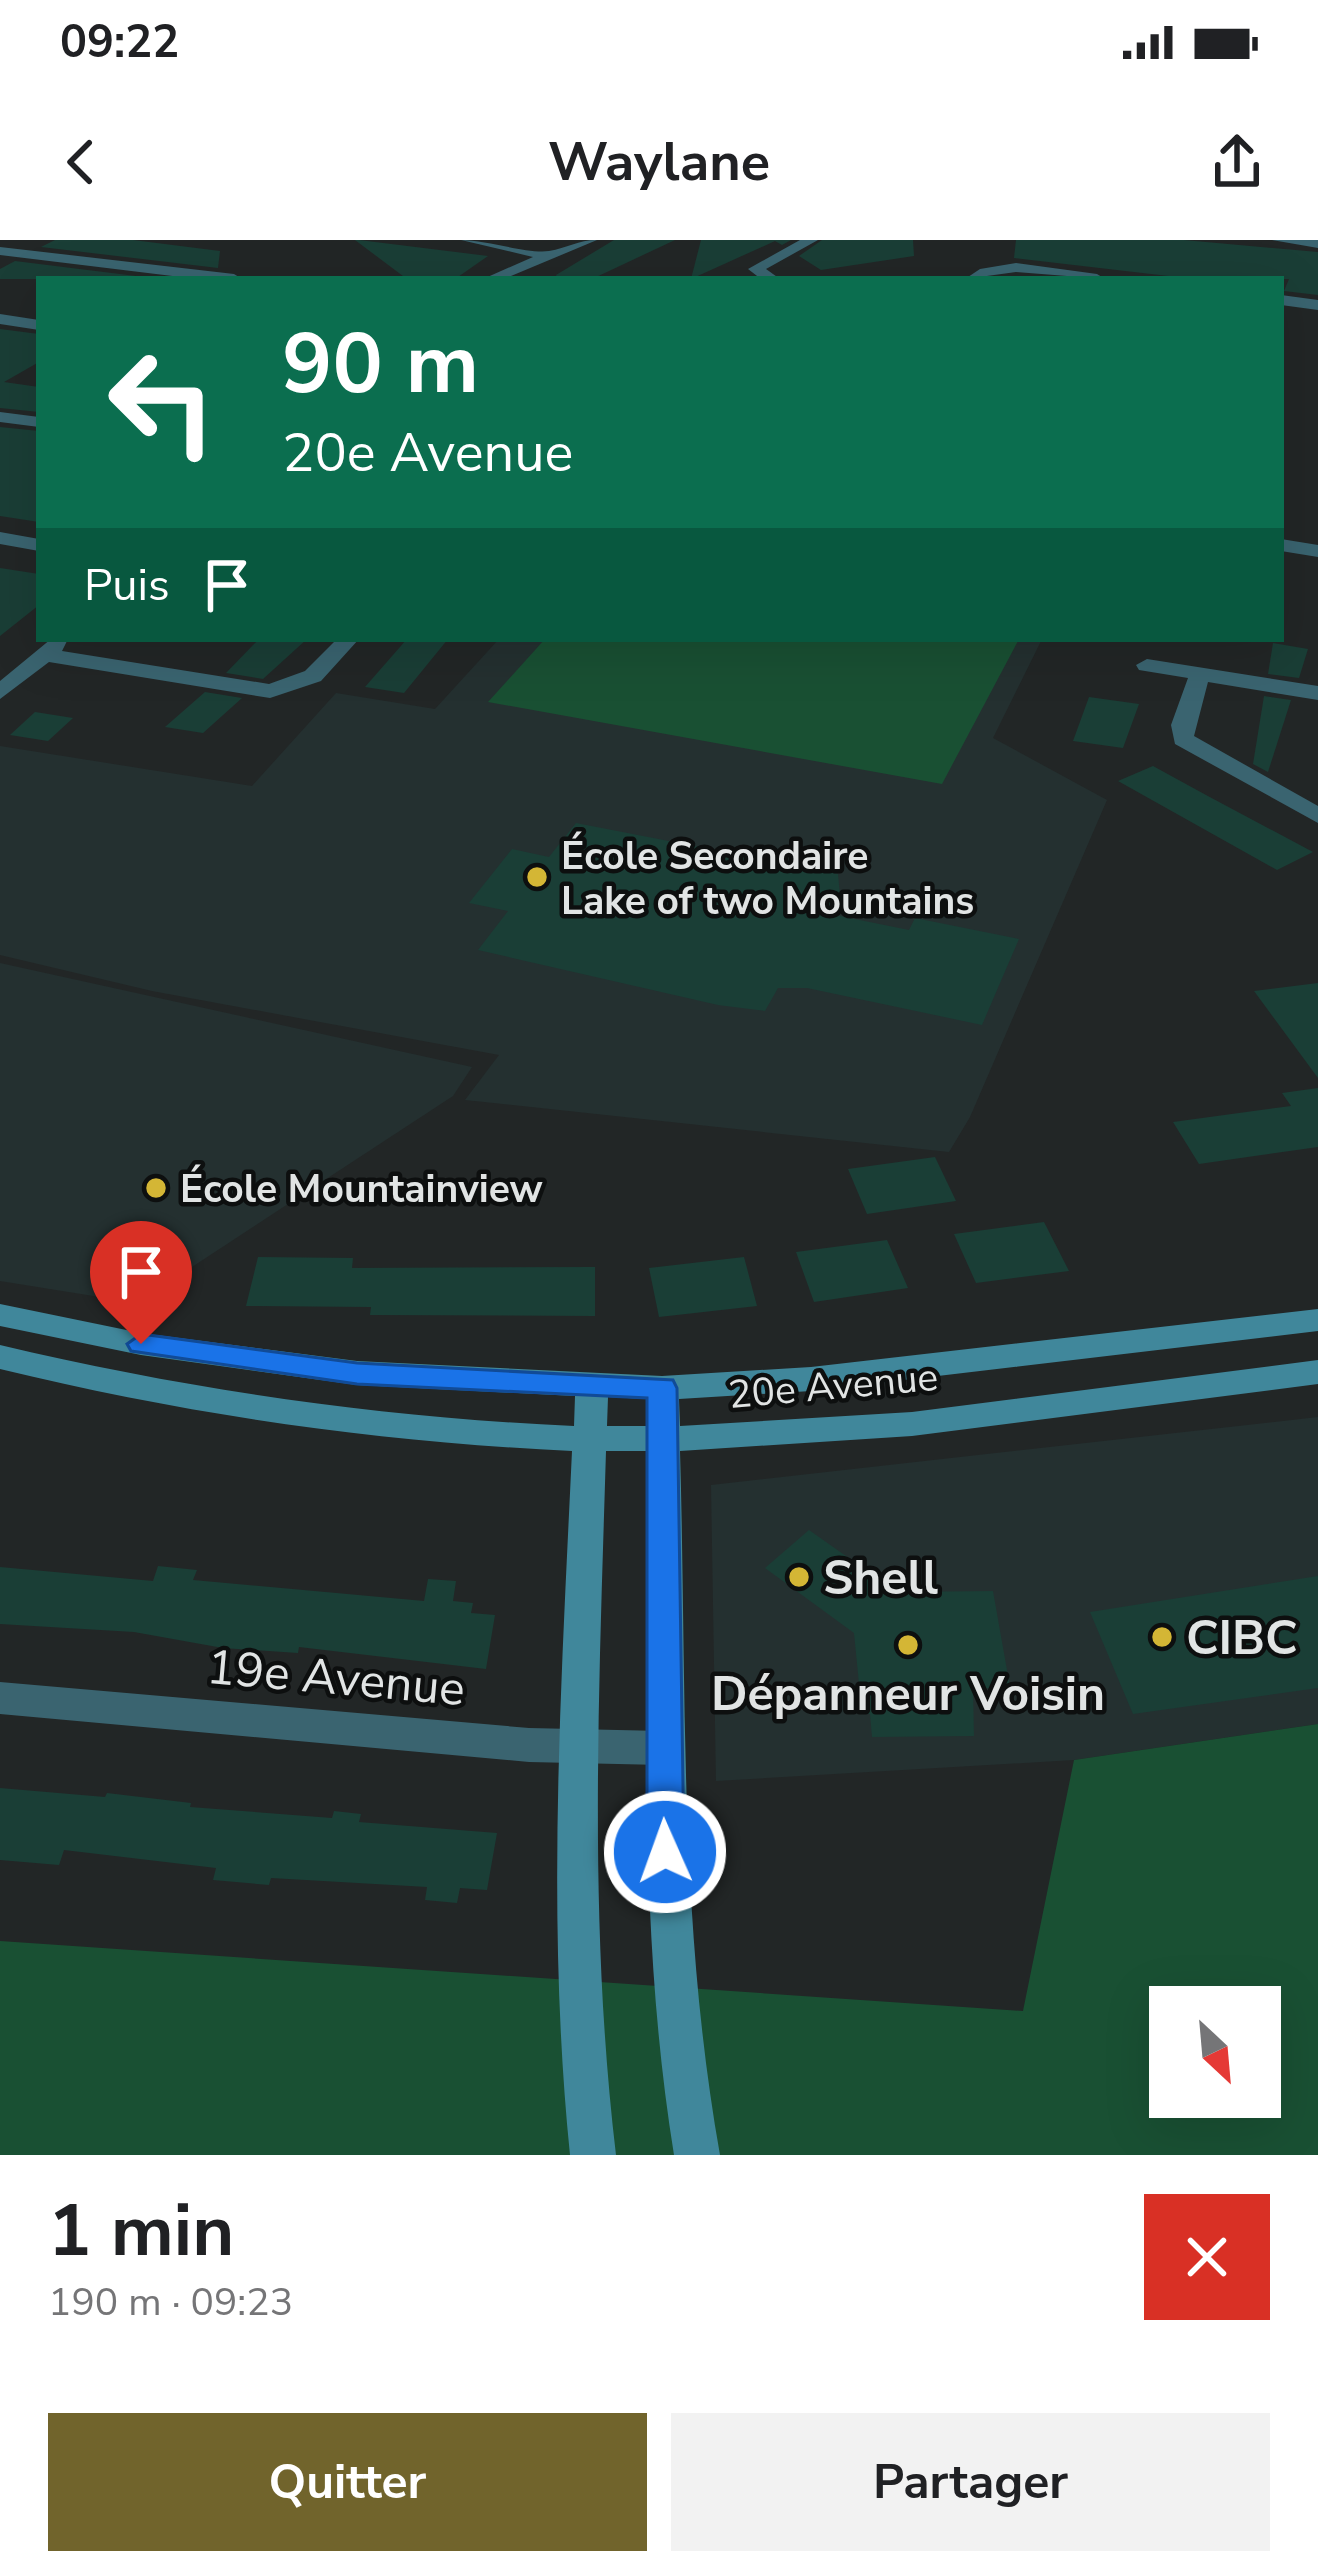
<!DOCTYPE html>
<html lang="fr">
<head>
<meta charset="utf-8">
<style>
	:root { --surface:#fff; --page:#f2f2f2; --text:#202124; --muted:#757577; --accent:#71642c }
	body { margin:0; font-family:"Nunito Sans",sans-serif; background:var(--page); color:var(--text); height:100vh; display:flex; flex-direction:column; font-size:45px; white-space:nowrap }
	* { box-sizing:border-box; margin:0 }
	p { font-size:39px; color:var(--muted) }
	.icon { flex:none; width:66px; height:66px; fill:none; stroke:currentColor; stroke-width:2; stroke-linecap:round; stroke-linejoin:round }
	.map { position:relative; height:1915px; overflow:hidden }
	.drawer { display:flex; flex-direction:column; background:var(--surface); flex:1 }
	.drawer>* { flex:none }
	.guide { position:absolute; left:36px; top:36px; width:1248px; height:366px; border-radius:0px; box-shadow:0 12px 48px #0002; background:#0b6e4f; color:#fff; overflow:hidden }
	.needle { width:78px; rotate:154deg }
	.controls { position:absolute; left:1149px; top:1746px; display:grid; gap:24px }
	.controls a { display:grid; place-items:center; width:132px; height:132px; border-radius:0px; background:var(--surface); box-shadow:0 12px 48px #0002; font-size:60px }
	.pin { position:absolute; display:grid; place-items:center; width:102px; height:102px; color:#fff; margin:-123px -51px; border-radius:50% 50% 50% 0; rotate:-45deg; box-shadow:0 0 12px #0007 }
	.pin .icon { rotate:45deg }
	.me { position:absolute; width:132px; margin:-66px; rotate:358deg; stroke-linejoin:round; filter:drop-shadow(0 0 9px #0008) }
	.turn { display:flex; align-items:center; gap:42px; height:252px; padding:0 48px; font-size:54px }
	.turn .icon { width:156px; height:156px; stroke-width:2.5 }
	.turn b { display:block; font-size:84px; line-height:102px }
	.then { display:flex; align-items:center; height:114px; padding:0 48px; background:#0003; gap:24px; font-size:45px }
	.round { display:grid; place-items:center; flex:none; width:126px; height:126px; border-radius:0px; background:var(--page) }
	.head { display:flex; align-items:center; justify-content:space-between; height:204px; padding:0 48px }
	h1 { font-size:72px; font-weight:700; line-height:90px }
	.action { display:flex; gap:24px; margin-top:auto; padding:24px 48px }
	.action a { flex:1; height:138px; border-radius:0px; background:var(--accent); color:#fff; font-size:48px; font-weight:700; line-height:138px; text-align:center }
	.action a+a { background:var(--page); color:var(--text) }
	.status { display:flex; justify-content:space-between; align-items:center; height:84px; padding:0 60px; background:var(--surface); direction:ltr }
	.status svg { height:33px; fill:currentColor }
	header { display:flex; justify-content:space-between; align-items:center; height:156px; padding:0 48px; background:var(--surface); font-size:54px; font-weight:700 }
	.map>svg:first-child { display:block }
</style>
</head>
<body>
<div class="status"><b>09:22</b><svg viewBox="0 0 49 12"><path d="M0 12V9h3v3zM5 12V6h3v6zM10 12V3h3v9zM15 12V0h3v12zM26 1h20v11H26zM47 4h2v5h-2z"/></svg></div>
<header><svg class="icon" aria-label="back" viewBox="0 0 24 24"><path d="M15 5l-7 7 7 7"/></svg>Waylane<svg class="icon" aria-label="share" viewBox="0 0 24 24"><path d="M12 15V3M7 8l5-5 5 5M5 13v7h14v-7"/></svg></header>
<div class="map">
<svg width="1318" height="1915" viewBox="0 0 1318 1915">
	<rect width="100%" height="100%" fill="#222626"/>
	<!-- built -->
	<g fill="#243030">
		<path d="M 499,399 L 1042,399 L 993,498 L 1107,560 L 970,877 L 949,912 L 465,860 L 499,815 L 152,751 L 0,715 L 0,506 L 252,546 L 336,453 L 435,469 Z"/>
		<path d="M 0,723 L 472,827 L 453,856 L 137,1063 L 0,1041 Z"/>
		<path d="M 1318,1177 L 1318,1484 L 1074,1520 L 716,1541 L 711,1245 Z"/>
	</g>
	<!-- green -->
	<g fill="#195033" fill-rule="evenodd">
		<path d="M 545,399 L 1019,399 L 942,544 L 488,462 Z"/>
		<path d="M 1318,1484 L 1318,1915 L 0,1915 L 0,1701 L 1023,1771 L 1074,1520 ZM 1170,1767 L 1260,1767 L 1260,1857 L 1170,1857 Z"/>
	</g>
	<!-- building -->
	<g fill="#1a3e36">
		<path d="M 55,0 L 133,0 L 220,11 L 218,28 L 41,7 Z"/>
		<path d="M 355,0 L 359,0 L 488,16 L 455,39 L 407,39 Z"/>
		<path d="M 614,0 L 675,0 L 592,39 L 558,39 L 556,35 Z"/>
		<path d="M 701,0 L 791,0 L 782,5 L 775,1 L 691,39 Z"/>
		<path d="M 822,0 L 913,0 L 914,16 L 821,30 L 799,16 Z"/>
		<path d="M 1016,0 L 1184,0 L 1318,12 L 1318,55 L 1284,51 L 1289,39 L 1194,39 L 1014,18 Z"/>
		<path d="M 15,21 L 160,39 L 0,39 L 0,29 Z"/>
		<path d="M 0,89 L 39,94 L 39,122 L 4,142 L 39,147 L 39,172 L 0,168 Z"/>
		<path d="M 0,187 L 39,191 L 39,282 L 0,276 Z"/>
		<path d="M 0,328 L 39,334 L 39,365 L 0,396 Z"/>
		<path d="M 259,399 L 307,399 L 263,439 L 226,433 Z"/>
		<path d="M 407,399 L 448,399 L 404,453 L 365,447 Z"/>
		<path d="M 1273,403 L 1308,409 L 1299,438 L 1268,434 Z"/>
		<path d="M 205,452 L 242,458 L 203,493 L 165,487 Z"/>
		<path d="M 1264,456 L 1291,460 L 1268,532 L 1253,524 Z"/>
		<path d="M 1089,457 L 1139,464 L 1123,508 L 1073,501 Z"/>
		<path d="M 35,472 L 73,478 L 48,501 L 10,495 Z"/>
		<path d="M 1153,526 L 1206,555 L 1313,612 L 1277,630 L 1118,541 Z"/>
		<path d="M 576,583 L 838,634 L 841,666 L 835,675 L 909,690 L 915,678 L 1019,699 L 982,785 L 807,748 L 778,748 L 765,771 L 718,765 L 478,710 L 508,671 L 469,663 L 512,609 L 549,617 Z"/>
		<path d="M 1318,743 L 1318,838 L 1254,751 Z"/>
		<path d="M 1318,848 L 1318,907 L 1199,924 L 1173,882 L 1291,866 L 1282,853 Z"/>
		<path d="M 935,917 L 956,961 L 867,974 L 848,929 Z"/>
		<path d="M 1044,982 L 1069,1031 L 976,1043 L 954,994 Z"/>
		<path d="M 887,1000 L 908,1048 L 814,1062 L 796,1012 Z"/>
		<path d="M 258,1017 L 353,1018 L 352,1028 L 595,1027 L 595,1076 L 370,1075 L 371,1067 L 246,1066 Z"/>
		<path d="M 744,1017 L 757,1066 L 659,1077 L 649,1028 Z"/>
		<path d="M 809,1290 L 897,1352 L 993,1351 L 1010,1447 L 973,1449 L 974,1496 L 872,1497 L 870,1474 L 862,1474 L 854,1393 L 765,1328 Z"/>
		<path d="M 158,1326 L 197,1330 L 193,1340 L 424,1361 L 428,1339 L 456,1341 L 453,1361 L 473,1363 L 471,1373 L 495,1375 L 486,1429 L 299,1407 L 298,1413 L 223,1408 L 134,1392 L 0,1384 L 0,1327 L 153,1341 Z"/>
		<path d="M 1318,1336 L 1318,1448 L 1133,1474 L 1090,1372 Z"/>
		<path d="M 0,1548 L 105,1557 L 107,1553 L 191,1563 L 190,1567 L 332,1578 L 334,1571 L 361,1574 L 359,1582 L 497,1593 L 487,1650 L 460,1648 L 457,1663 L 425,1660 L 427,1647 L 271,1638 L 269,1645 L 213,1640 L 216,1628 L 64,1610 L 59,1625 L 0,1620 Z"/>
	</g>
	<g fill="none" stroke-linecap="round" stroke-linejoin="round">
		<!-- street -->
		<g fill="#3a6470" fill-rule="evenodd">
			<path d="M 461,0 C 487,0 527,14 549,11 C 567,8 578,0 597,0 L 504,39 L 483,39 L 533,17 Z"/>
			<path d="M 800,0 L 818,0 L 766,29 L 780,39 L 761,39 L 748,29 Z"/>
			<path d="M 1272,0 L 1318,0 L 1318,8 Z"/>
			<path d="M 0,7 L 234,34 L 242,39 L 197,39 L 0,15 Z"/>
			<path d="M 1016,23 L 1097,34 L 1105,39 L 1016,32 L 965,39 L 980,29 Z"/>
			<path d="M 1281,55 L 1318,60 L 1318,70 L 1281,65 Z"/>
			<path d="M 0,74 L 39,80 L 39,90 L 0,84 Z"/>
			<path d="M 0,172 L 39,177 L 39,187 L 0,182 Z"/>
			<path d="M 0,292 L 39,299 L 39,311 L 0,304 Z"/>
			<path d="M 1281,299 L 1318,305 L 1318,317 L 1281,311 Z"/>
			<path d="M 51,399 L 68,399 L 62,411 L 269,444 L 305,431 L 337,399 L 359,399 L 321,441 L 270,458 L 49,422 L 0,459 L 0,441 Z"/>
			<path d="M 1147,419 L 1318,446 L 1318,460 L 1208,442 L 1194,496 L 1318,566 L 1318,583 L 1175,504 L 1171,485 L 1188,438 L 1139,430 L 1136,425 Z"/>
			<path d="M 0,1442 L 529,1488 L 662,1491 L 676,1496 L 681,1508 L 676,1520 L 662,1525 L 529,1522 L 0,1474 Z"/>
		</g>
		<!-- secondary -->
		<path fill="#40879b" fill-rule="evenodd" d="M 0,1064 L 141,1093 L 357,1121 L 662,1136 L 811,1127 L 1318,1069 L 1318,1091 L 811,1151 L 679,1159 L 680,1186 L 912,1172 L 1318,1120 L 1318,1144 L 912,1196 L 680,1211 C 687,1450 678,1679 720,1915 L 674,1915 C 636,1680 649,1448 646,1211 L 606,1211 C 599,1447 588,1680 616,1915 L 570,1915 C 546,1679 561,1447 572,1211 C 378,1202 189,1175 0,1129 L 0,1105 C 190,1150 379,1177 574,1186 L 575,1156 L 357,1145 L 141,1115 L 0,1086 ZM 608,1157 L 646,1159 L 646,1186 L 607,1186 Z"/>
	</g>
	<!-- route -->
	<path fill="#1a73e8" stroke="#114b97" stroke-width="3" d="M 141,1094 L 357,1123 L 673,1140 L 677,1148 L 684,1612 L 678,1623 L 665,1628 L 652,1623 L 647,1612 L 647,1158 L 357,1144 L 131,1111 L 127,1104 Z"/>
	<!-- markers -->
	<g fill="#d4b635" stroke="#0d0f0f" stroke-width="4.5">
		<circle cx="537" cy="637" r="12"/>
		<circle cx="156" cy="948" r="12"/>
		<circle cx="799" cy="1337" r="12"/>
		<circle cx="1162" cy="1397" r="12"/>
		<circle cx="908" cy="1405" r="12"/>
	</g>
	<g text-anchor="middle" stroke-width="9" stroke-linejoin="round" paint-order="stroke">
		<!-- poi labels -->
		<g font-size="39" font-weight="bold" fill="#e1e4e4" stroke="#0d0f0f" text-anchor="start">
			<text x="561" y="629">École Secondaire<tspan x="561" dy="45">Lake of two Mountains</tspan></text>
			<text x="180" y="962">École Mountainview</text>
		</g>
		<!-- street labels -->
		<g font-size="39" fill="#e1e4e4" stroke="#0d0f0f">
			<text transform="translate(833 1145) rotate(-5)" y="14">20e Avenue</text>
		</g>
		<!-- near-poi labels -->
		<g font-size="48" font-weight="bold" fill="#e1e4e4" stroke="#0d0f0f" text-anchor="start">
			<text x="823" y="1354">Shell</text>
			<text x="1186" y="1414">CIBC</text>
			<text x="908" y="1470" text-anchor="middle">Dépanneur Voisin</text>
		</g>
		<!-- near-street labels -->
		<g font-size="48" fill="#e1e4e4" stroke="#0d0f0f">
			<text transform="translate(336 1437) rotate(5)" y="17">19e Avenue</text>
		</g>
	</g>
</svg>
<div class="controls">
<a><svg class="needle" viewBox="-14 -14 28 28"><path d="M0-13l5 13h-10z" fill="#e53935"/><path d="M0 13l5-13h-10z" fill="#757577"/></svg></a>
</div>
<div class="pin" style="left:141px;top:1104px;background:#d93025"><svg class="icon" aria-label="arrive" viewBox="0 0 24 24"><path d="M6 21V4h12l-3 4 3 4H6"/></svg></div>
<svg class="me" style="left:665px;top:1612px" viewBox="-20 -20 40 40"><circle r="17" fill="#1a73e8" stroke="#fff" stroke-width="3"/><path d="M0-11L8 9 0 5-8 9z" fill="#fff"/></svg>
<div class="guide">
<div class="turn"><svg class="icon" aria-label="left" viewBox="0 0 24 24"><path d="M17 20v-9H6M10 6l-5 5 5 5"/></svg><div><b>90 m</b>20e Avenue</div></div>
<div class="then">Puis<svg class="icon" aria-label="arrive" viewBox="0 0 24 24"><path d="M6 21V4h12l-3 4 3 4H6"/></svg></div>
</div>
</div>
<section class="drawer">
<div class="head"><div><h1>1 min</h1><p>190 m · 09:23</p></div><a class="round" style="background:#d93025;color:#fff"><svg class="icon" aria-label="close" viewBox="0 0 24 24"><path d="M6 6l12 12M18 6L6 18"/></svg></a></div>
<div class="action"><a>Quitter</a><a>Partager</a></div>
</section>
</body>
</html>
